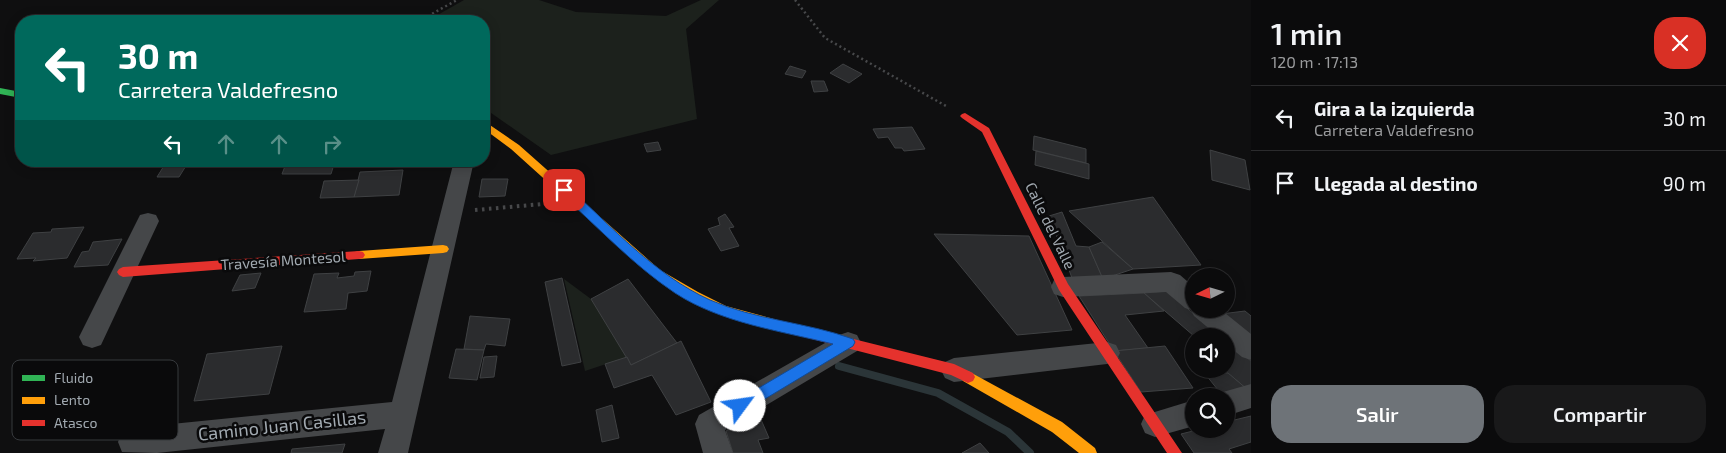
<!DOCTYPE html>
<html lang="es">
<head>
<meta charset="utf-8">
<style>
	:root { --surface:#0b0b0c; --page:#19191a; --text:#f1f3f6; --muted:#9a9b9d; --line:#2b2b2d; --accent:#6e7378 }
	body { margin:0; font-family:"Exo 2",sans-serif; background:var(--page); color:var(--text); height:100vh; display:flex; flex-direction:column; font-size:19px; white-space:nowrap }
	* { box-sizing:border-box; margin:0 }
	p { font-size:16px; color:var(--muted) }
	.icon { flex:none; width:28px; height:28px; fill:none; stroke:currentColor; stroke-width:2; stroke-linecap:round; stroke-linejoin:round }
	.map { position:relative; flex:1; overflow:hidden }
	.sheet { display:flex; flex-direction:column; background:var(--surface); width:475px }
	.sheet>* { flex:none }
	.guide { position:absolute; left:15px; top:15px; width:475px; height:152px; border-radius:20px; box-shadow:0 2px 12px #0003,0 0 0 1px var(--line); background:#00695c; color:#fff; overflow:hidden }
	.needle { width:32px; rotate:265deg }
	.fabs { position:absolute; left:1185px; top:268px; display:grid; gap:10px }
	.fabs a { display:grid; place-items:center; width:50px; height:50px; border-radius:50%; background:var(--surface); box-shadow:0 2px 12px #0003,0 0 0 1px var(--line); font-size:25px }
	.pin { position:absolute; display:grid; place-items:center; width:42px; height:42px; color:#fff; margin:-21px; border-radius:10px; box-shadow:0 2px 8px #0006 }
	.me { position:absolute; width:55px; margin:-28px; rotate:59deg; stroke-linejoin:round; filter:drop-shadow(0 0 4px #0008) }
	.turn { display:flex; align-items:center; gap:18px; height:105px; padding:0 20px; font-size:22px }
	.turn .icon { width:65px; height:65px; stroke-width:2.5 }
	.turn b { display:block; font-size:35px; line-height:42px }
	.lanes { display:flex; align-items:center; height:48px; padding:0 20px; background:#0003; justify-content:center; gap:25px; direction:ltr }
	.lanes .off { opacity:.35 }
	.round { display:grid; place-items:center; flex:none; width:52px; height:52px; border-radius:20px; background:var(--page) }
	.overview { display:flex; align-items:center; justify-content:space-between; height:85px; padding:0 20px }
	h1 { font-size:30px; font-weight:600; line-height:38px }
	.cta { display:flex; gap:10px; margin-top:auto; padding:10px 20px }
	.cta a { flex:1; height:58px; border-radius:20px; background:var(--accent); color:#fff; font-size:20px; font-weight:600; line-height:58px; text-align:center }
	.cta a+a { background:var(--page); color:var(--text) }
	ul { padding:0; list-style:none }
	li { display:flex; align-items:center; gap:15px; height:65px; padding:0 20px; border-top:1px solid var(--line) }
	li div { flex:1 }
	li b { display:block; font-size:19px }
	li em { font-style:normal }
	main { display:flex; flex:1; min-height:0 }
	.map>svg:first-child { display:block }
</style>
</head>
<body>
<main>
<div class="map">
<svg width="1251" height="453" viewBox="0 0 1251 453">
	<rect width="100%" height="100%" fill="#0f0f10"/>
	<!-- green -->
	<g fill="#1c211c">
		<path d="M 464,0 L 539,0 L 576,12 L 666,16 L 701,0 L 719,0 L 686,29 L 697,119 L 551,155 L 484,108 L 484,21 L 427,21 Z"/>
		<path d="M 564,279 L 591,299 L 627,357 L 585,371 Z"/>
	</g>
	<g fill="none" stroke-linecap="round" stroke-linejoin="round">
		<!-- stream -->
		<path stroke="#2b3538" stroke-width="8" d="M 839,366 L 938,393 L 1008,432 L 1030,453"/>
	</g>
	<!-- building -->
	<g fill="#2b2c2e" stroke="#3f4143">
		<path d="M 843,64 L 862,74 L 849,83 L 830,73 Z"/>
		<path d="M 790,66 L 806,71 L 802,78 L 785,74 Z"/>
		<path d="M 811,81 L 824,81 L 828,91 L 814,92 Z"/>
		<path d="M 912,127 L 925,149 L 904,151 L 902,148 L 895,148 L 888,137 L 878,138 L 873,129 Z"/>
		<path d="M 1034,136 L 1086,149 L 1086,163 L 1033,150 Z"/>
		<path d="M 658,142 L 661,150 L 647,152 L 644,144 Z"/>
		<path d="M 1210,150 L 1245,160 L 1250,190 L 1212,180 Z"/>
		<path d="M 1036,151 L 1089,164 L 1089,179 L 1035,165 Z"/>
		<path d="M 167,161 L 189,161 L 179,177 L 157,177 Z"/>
		<path d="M 287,161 L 335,161 L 331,174 L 282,174 Z"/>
		<path d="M 403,170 L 399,195 L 354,197 L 360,172 Z"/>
		<path d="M 482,179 L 508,179 L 505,196 L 479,197 Z"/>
		<path d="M 359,180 L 354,197 L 320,198 L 324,181 Z"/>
		<path d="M 1153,197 L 1201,265 L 1133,269 L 1069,211 Z"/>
		<path d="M 1062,212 L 1076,246 L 1089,247 L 1103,279 L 1072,278 L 1049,216 Z"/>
		<path d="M 725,214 L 734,227 L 729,228 L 739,246 L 721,251 L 708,229 L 720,225 L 718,218 Z"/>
		<path d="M 84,227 L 67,258 L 33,261 L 36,258 L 17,259 L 33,233 L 51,232 L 52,229 Z"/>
		<path d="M 934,234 L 1029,236 L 1072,330 L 1017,335 Z"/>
		<path d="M 122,239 L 108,265 L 74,267 L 82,252 L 89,251 L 93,242 Z"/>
		<path d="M 1102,242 L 1133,269 L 1103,279 L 1089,247 Z"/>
		<path d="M 371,271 L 367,291 L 348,293 L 346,309 L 304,312 L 314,274 L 339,273 L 337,278 L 354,276 L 355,272 Z"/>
		<path d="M 261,273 L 255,288 L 232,291 L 240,275 Z"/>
		<path d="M 562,278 L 581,362 L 562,366 L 545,282 Z"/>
		<path d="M 628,279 L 677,343 L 631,365 L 591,299 Z"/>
		<path d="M 1167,291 L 1216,333 L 1209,336 L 1194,336 L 1144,293 Z"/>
		<path d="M 1144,293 L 1164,311 L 1125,315 L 1148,348 L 1114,351 L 1079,296 Z"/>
		<path d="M 1245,311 L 1251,316 L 1251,338 L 1221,314 Z"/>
		<path d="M 470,316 L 510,319 L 505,346 L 486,344 L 484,350 L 464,349 Z"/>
		<path d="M 681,341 L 711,402 L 676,415 L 652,375 L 614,388 L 605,364 L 627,357 L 631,365 Z"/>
		<path d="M 1226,341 L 1251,361 L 1251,389 L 1248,390 L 1223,369 L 1226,369 Z"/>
		<path d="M 282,346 L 269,394 L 194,401 L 207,354 Z"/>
		<path d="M 1165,346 L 1193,388 L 1141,392 L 1114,351 Z"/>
		<path d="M 456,349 L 484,350 L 477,380 L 449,378 Z"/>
		<path d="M 497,356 L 494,377 L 480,378 L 484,357 Z"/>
		<path d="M 1228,373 L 1248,390 L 1222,395 L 1206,375 Z"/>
		<path d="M 612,405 L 619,438 L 602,442 L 596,410 Z"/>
		<path d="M 759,415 L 769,438 L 758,440 L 763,453 L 733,453 L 726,431 Z"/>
		<path d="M 1251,416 L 1251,442 L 1229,449 L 1232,453 L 1194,453 L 1181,434 L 1201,429 L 1226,429 L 1226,422 Z"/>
		<path d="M 980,443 L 989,453 L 962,453 Z"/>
		<path d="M 345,444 L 342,453 L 291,453 L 292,449 Z"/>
	</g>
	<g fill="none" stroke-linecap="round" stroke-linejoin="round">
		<!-- path-far1 -->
		<g stroke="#47484a" stroke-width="2.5" stroke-dasharray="2 3" stroke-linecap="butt">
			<path d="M 795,0 L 825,38 L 946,106"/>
			<path d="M 419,21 L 457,0"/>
		</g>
		<!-- path -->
		<path stroke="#47484a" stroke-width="4" stroke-dasharray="2.5 4.5" stroke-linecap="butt" d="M 475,210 L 543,204"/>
		<!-- street -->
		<g fill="#454749" fill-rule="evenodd">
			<path d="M 454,161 L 474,161 L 408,453 L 378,453 L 385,429 L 157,453 L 122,452 L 118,442 L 122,432 L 132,428 L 392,402 Z"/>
			<path d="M 148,213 L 156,215 L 159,221 L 101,345 L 92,348 L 83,345 L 79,337 L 140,215 Z"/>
			<path d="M 1171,272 L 1180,275 L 1194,287 L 1194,309 L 1220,309 L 1251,334 L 1251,360 L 1242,357 L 1226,344 L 1226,336 L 1218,336 L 1194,316 L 1191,310 L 1185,308 L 1166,292 L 1063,297 L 1054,294 L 1051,287 L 1054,280 L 1063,277 Z"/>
			<path d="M 848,332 L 857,335 L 861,343 L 857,351 L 725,430 L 733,453 L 703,453 L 695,424 L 699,415 L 839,335 Z"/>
			<path d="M 1107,342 L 1116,345 L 1120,353 L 1116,361 L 1107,364 L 954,382 L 945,378 L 941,370 L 945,362 L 954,358 Z"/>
			<path d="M 1251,384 L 1251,408 L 1226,416 L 1226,396 L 1215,396 L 1216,394 Z"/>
			<path d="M 1194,400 L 1194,426 L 1155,437 L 1145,433 L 1141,424 L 1145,415 Z"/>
		</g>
		<!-- fast -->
		<path fill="#30b455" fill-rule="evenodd" d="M 0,88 L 21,92 L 21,98 L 0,94 Z"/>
		<!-- slow -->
		<g fill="#ff9f0a" fill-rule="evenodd">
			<path d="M 484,121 L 519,145 L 660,270 L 698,292 L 726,306 L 781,321 L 783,325 L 781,329 L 777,330 L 719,314 L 690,300 L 652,276 L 511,149 L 484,129 Z"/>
			<path d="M 443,245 L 447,246 L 449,249 L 447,252 L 443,253 L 359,259 L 355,258 L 353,255 L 355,252 L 359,251 Z"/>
			<path d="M 968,371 L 1062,422 L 1095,448 L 1097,453 L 1079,453 L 1052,432 L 963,381 L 961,377 L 963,373 Z"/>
		</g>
		<!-- jam -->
		<g fill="#e5322d" fill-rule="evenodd">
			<path d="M 965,113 L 989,128 L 1068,284 L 1182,453 L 1167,453 L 1059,290 L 982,132 L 962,118 L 960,116 L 962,114 Z"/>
			<path d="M 359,251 L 363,252 L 365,255 L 363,258 L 359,259 L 123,277 L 119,275 L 117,272 L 119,269 L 123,267 Z"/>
			<path d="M 777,320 L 954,364 L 973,373 L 975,377 L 973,381 L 968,383 L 951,375 L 777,330 L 773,329 L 771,325 L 773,321 Z"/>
		</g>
	</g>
	<!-- route -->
	<path fill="#1a73e8" stroke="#114b97" d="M 564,186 L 568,187 C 612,227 655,275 710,300 C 755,320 806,322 853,339 L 855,342 L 853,346 L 745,411 L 740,413 L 735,411 L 733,406 L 735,402 L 833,344 C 781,331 721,323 675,293 C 633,265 597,226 560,193 L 558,190 Z"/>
	<g text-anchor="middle" stroke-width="5" stroke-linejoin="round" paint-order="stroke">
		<!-- street labels -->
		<g font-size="15" fill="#a1a9b0" stroke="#0a0a0b">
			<text transform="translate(1050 226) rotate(64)" y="5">Calle del Valle</text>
			<text transform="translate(283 261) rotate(-4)" y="5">Travesía Montesol</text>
		</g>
		<!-- near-street labels -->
		<g font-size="18" fill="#a1a9b0" stroke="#0a0a0b">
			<text transform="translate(282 426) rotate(-6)" y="6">Camino Juan Casillas</text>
		</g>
	</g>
	<!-- legend -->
	<rect x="12" y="360" width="166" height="80" rx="8" fill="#0a0a0b" stroke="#373a3d" stroke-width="1"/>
	<rect x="22" y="375" width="23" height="6" fill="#30b455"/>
	<rect x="22" y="397" width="23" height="7" fill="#ff9f0a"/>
	<rect x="22" y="420" width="23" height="6" fill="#e5322d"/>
	<g font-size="14" fill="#a1a9b0">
		<text x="54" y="383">Fluido</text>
		<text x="54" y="405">Lento</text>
		<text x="54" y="428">Atasco</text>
	</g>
</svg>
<div class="fabs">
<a><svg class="needle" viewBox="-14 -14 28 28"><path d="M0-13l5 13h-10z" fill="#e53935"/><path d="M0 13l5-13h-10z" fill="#9a9b9d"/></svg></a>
<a><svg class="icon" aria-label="sound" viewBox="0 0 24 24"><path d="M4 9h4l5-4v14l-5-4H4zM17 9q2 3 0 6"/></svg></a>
<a><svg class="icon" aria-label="search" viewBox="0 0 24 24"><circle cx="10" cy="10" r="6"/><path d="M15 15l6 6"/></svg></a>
</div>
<div class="pin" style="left:564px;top:190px;background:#d93025"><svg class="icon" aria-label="arrive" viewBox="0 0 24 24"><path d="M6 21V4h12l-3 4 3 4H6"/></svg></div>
<svg class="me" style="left:740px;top:406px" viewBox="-20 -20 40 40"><circle r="19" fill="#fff"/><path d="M0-13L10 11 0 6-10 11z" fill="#1a73e8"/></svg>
<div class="guide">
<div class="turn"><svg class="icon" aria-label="left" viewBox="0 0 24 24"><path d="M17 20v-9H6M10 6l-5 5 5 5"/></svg><div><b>30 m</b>Carretera Valdefresno</div></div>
<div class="lanes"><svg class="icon" aria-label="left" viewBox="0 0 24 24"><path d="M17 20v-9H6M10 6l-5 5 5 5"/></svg><svg class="icon off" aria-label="ahead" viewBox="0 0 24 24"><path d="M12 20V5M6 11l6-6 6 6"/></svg><svg class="icon off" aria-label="ahead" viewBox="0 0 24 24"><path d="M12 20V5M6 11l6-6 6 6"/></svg><svg class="icon off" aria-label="right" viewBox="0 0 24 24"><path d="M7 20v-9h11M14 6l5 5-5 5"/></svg></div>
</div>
</div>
<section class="sheet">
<div class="overview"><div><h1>1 min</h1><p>120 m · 17:13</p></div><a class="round" style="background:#d93025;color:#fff"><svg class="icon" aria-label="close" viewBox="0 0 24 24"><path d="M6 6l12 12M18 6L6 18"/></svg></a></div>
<ul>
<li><svg class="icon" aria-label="left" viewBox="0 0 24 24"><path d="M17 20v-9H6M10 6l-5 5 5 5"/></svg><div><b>Gira a la izquierda</b><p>Carretera Valdefresno</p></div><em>30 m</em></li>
<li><svg class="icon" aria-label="arrive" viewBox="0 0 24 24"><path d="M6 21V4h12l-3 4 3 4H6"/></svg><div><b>Llegada al destino</b></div><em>90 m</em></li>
</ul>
<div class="cta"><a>Salir</a><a>Compartir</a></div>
</section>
</main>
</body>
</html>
